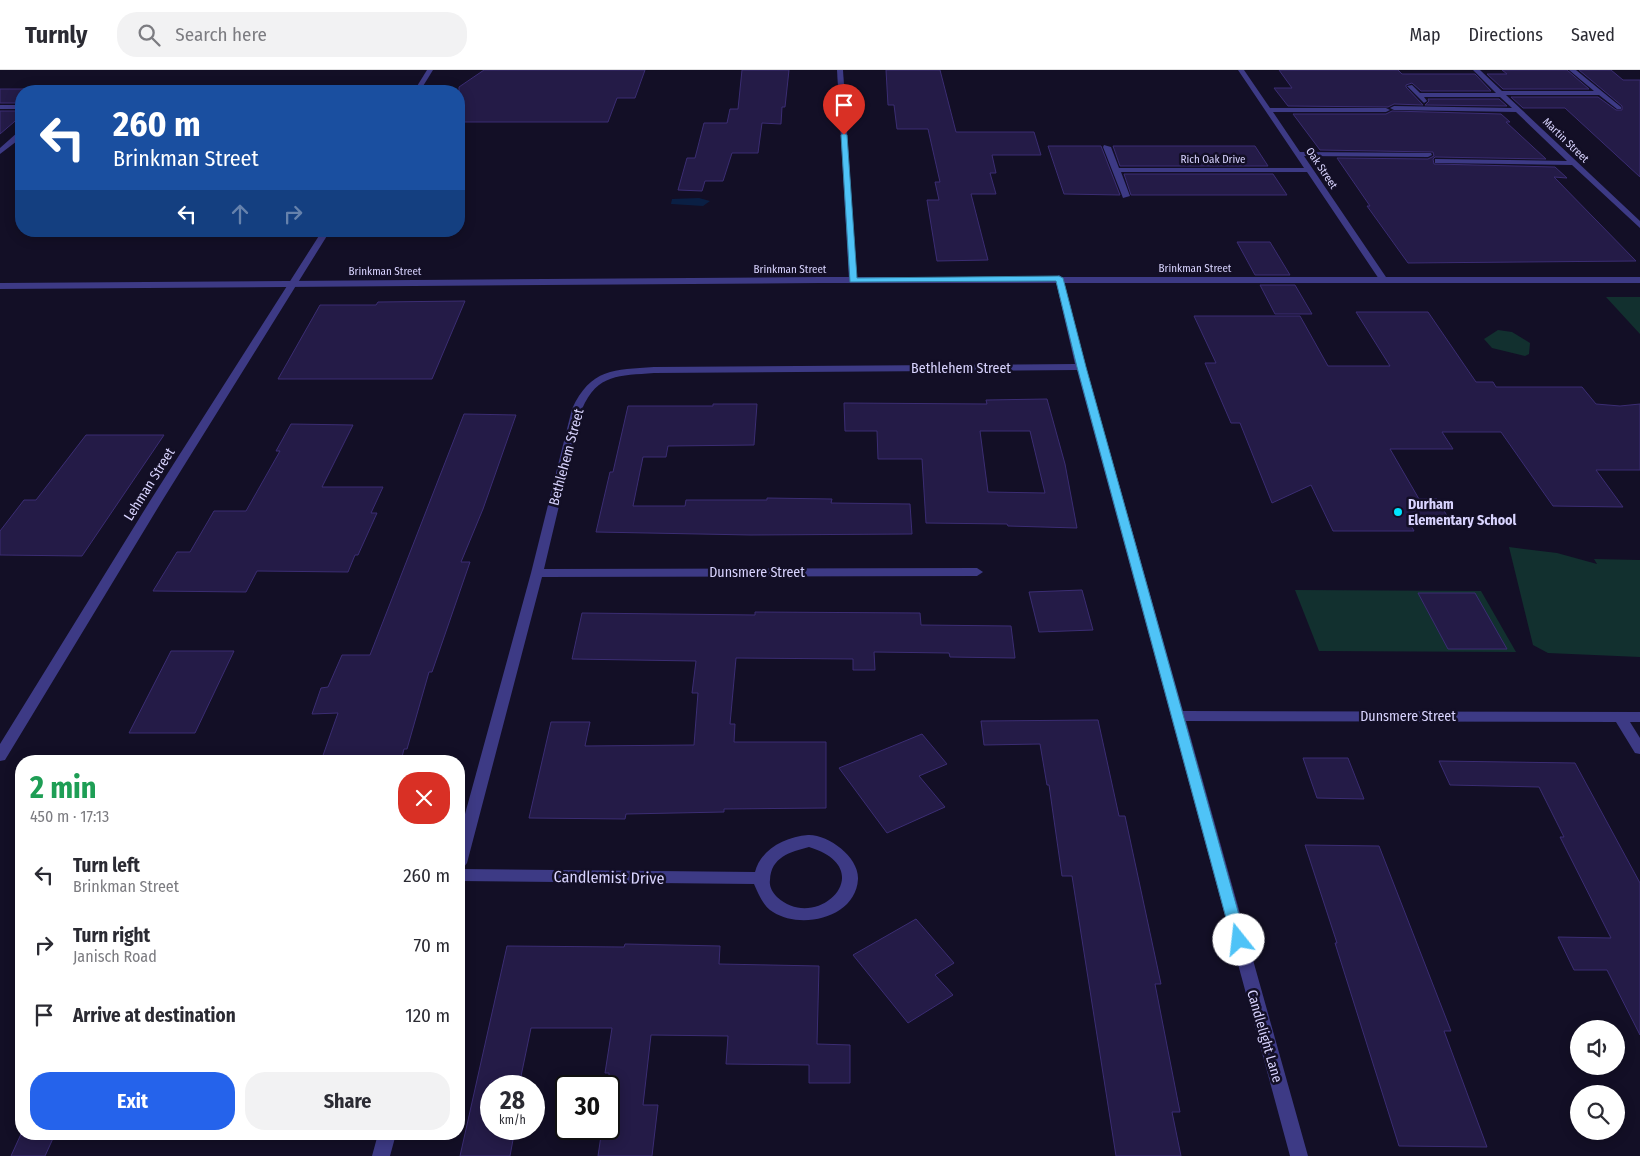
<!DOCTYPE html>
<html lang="en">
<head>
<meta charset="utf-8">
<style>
	:root { --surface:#fff; --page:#f2f2f3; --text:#2b2b33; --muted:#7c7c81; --line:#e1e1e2; --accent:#2563eb }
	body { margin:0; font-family:"Fira Sans Condensed",sans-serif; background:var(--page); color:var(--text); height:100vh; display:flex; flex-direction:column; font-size:19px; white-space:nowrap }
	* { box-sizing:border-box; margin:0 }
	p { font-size:16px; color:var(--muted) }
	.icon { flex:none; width:28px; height:28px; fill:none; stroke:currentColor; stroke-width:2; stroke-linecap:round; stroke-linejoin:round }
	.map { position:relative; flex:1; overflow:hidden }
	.details { position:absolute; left:15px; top:685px; width:450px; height:385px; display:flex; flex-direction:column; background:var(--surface); border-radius:20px; box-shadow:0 2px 12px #0003 }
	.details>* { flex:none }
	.top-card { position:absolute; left:15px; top:15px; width:450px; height:152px; border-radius:20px; box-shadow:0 2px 12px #0003; background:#1a4fa0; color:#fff; overflow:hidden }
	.fabs { position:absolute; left:1570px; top:950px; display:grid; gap:10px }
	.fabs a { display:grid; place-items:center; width:55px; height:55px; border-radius:50%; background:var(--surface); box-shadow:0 2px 12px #0003; font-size:25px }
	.speed { position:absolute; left:480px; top:1005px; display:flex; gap:10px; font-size:25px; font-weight:700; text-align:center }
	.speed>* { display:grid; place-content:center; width:65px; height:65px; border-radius:50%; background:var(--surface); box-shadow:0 2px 12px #0003; line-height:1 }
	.speed small { font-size:12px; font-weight:400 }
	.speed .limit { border:2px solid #111; border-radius:8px; background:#fff; color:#111 }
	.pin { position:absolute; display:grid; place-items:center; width:42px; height:42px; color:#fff; margin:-51px -21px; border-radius:50% 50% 50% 0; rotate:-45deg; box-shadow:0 0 5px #0007 }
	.pin .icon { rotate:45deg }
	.me { position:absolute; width:55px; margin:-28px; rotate:344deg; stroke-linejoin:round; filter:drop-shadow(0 0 4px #0008) }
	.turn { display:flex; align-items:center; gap:18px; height:105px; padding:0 15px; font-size:22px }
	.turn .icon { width:65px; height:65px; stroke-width:2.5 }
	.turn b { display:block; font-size:35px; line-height:42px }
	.lanes { display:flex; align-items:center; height:48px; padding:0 15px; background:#0003; justify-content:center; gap:25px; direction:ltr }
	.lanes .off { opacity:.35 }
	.round { display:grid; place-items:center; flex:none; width:52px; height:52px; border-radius:20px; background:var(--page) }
	.headline { display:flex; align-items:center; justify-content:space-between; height:85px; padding:0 15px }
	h1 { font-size:30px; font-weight:700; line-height:38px; color:#1e9e55 }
	.cta { display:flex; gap:10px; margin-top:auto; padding:10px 15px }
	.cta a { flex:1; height:58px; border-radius:20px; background:var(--accent); color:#fff; font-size:20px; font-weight:700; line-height:58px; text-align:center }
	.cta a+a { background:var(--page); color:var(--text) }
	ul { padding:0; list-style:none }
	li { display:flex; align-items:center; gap:15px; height:70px; padding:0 15px }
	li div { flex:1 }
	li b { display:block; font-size:19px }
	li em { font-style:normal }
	header { display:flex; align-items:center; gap:30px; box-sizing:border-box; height:70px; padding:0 25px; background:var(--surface); border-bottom:1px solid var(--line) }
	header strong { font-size:24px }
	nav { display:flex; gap:28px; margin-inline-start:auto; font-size:18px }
	.search { width:350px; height:45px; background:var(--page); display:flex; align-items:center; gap:12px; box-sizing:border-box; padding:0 18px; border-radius:20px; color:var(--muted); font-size:19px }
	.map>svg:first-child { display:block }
</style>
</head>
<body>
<header>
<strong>Turnly</strong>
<div class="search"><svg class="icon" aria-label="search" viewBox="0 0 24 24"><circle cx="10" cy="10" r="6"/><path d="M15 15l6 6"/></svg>Search here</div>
<nav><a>Map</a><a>Directions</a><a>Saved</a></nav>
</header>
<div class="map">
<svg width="1640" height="1086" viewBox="0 0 1640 1086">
	<rect width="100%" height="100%" fill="#130f26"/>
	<!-- green -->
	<g fill="#12302f">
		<path d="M 1606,227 L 1640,227 L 1640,264 Z"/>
		<path d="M 1498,260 L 1512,262 L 1530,273 L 1529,284 L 1525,286 L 1492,278 L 1484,269 Z"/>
		<path d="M 1509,477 L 1557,483 L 1597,494 L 1594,489 L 1640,490 L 1640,587 L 1548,583 L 1533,575 Z"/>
		<path d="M 1295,520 L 1481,521 L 1516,582 L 1319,581 Z"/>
	</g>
	<!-- water -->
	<path fill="#0a1f44" d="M 699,128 L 710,131 L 703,136 L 671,134 L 672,129 Z"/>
	<!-- building -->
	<g fill="#241b47" stroke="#3b2d73" fill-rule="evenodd">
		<path d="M 484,0 L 645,0 L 635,28 L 617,28 L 608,52 L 459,52 L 459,17 Z"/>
		<path d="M 742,0 L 789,0 L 785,37 L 782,37 L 781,54 L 762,53 L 758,83 L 732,83 L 723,111 L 705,111 L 702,121 L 678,120 L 687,88 L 695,88 L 704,53 L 727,53 L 730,39 L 738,39 Z"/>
		<path d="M 886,0 L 940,0 L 956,62 L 1034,62 L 1041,85 L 992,85 L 996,103 L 990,103 L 996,124 L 971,124 L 988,190 L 937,191 L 927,130 L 939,130 L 935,112 L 940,112 L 928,59 L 897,59 L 894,35 L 888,35 Z"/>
		<path d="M 1279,0 L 1398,0 L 1402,4 L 1475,4 L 1491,21 L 1421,21 L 1412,13 L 1406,15 L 1406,17 L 1423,35 L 1394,34 L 1388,37 L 1288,36 L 1274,18 L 1292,18 Z"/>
		<path d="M 1502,0 L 1567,0 L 1589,19 L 1503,19 L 1487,4 L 1507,4 Z"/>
		<path d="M 1579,0 L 1611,0 L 1623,10 L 1640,10 L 1640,107 L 1565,38 L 1523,38 L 1511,27 L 1598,27 L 1616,40 L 1622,40 L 1622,36 Z"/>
		<path d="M 0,19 L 54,19 L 50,21 L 21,21 L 21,33 L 0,33 Z"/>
		<path d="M 1428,29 L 1499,29 L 1507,36 L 1425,35 L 1429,31 Z"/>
		<path d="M 0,41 L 21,41 L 21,46 L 0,64 Z"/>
		<path d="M 1392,41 L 1501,44 L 1510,52 L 1506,52 L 1546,89 L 1435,87 L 1433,89 L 1434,94 L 1555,97 L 1567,108 L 1554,107 L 1636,191 L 1408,193 L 1367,136 L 1370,136 L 1337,88 L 1428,89 L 1434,86 L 1433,82 L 1320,80 L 1293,44 L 1386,44 Z"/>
		<path d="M 1048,76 L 1101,76 L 1120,125 L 1064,124 Z"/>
		<path d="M 1113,76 L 1255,76 L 1268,96 L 1120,96 Z"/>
		<path d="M 1124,104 L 1273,104 L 1287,125 L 1131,125 Z"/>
		<path d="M 1237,172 L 1270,172 L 1290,205 L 1255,205 Z"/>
		<path d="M 1260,215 L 1295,215 L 1312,244 L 1275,244 Z"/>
		<path d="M 465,231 L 432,309 L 278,309 L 320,235 L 376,235 L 378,232 Z"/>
		<path d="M 1356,242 L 1428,242 L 1476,312 L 1493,312 L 1496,317 L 1582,317 L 1596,334 L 1620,336 L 1640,334 L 1640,400 L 1596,400 L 1623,437 L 1553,436 L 1501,362 L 1442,362 L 1453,379 L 1390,379 L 1419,429 L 1437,429 L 1452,454 L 1410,454 L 1414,461 L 1333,461 L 1311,415 L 1272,433 L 1240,353 L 1231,353 L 1205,293 L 1216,293 L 1194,246 L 1300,246 L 1328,296 L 1390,296 Z"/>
		<path d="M 1047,329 L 1065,394 L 1077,458 L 1008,456 L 1007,454 L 926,453 L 922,389 L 878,389 L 877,361 L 845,361 L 844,333 L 987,334 L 986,330 ZM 980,361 L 1030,361 L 1045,423 L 988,422 Z"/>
		<path d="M 713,334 L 757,334 L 754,375 L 668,376 L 666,387 L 643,387 L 633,436 L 685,436 L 686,430 L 767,430 L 767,428 L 832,429 L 831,433 L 910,434 L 912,464 L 751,465 L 596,462 L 610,402 L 613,402 L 628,336 L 713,336 Z"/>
		<path d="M 464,344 L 516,345 L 483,439 L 461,492 L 470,492 L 432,602 L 429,602 L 407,679 L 404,679 L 401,691 L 321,691 L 338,643 L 312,644 L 321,618 L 328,617 L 342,585 L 370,585 Z"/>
		<path d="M 291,354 L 353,355 L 322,417 L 383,417 L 371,443 L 377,443 L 358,485 L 355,485 L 348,502 L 257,501 L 246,522 L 153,521 L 177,482 L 190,482 L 214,441 L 246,441 L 280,381 L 276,381 Z"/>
		<path d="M 86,365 L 164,365 L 82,486 L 0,485 L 0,461 L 24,430 L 36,430 Z"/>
		<path d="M 1082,520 L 1093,560 L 1039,562 L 1029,522 Z"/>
		<path d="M 1418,523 L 1475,523 L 1507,579 L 1448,579 Z"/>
		<path d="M 755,542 L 920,543 L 921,555 L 1011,556 L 1015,588 L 950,587 L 949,583 L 874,582 L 875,600 L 853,600 L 853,589 L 736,588 L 730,654 L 735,654 L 734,672 L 826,672 L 826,738 L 724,739 L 724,742 L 626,744 L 625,749 L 529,748 L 551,652 L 590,652 L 585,676 L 694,675 L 698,623 L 692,623 L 696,591 L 572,589 L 582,543 L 755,545 Z"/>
		<path d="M 171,581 L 234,581 L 195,663 L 129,663 Z"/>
		<path d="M 1098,650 L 1119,746 L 1125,746 L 1161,914 L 1155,914 L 1180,1042 L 1172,1042 L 1181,1086 L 1116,1086 L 1072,806 L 1062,806 L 1049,715 L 1047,715 L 1040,674 L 984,675 L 981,651 Z"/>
		<path d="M 922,664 L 947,694 L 919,706 L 945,737 L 887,763 L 839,698 Z"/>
		<path d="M 1303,688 L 1348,688 L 1364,729 L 1317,728 Z"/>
		<path d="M 1439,691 L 1575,693 L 1640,813 L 1640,965 L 1607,900 L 1574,900 L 1558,867 L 1611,868 L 1560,767 L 1564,767 L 1539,717 L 1450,715 Z"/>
		<path d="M 1305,775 L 1379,776 L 1451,961 L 1444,961 L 1487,1077 L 1399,1076 L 1335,873 L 1337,873 Z"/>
		<path d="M 916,849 L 954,893 L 935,905 L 953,925 L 908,953 L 853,885 Z"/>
		<path d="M 625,874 L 720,876 L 719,894 L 819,896 L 817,974 L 850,975 L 850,1013 L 809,1013 L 809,995 L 726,994 L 728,966 L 651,965 L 643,1035 L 658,1035 L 652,1086 L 598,1086 L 602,1059 L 609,1059 L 609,1003 L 605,1003 L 612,958 L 531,958 L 520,1011 L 491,1011 L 491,1059 L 515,1059 L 510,1086 L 460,1086 L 507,876 L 624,877 Z"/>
		<path d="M 21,1064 L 55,1064 L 45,1086 L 11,1086 Z"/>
	</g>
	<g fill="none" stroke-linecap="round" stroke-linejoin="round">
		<!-- minor -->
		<g fill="#3d3a85" fill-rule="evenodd">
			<path d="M 427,0 L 433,0 L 420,21 L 414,21 Z"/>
			<path d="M 837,0 L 843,0 L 857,210 L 853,213 L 849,210 Z"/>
			<path d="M 1238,0 L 1244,0 L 1270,38 L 1386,38 L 1390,40 L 1386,42 L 1273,42 L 1300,82 L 1431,83 L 1432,85 L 1428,87 L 1304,86 L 1388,210 L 1387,212 L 1381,212 L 1307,102 L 1121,102 L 1130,126 L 1123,128 L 1103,77 L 1104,75 L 1111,77 L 1119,98 L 1304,98 Z"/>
			<path d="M 1473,0 L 1480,0 L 1502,21 L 1594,21 L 1569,0 L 1576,0 L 1621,37 L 1621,39 L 1617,39 L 1599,25 L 1506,25 L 1640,151 L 1640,158 L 1572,95 L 1435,93 L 1435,89 L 1438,89 L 1567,91 L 1516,42 L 1394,40 L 1390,38 L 1394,36 L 1512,38 L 1500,27 L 1424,27 L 1427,31 L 1424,33 L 1407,16 L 1412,15 L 1420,23 L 1496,23 Z"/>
			<path d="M 73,18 L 75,19 L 76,21 L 68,21 Z"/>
			<rect x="0" y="35" width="21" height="4"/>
			<path d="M 18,62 L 21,62 L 21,68 L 0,84 L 0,78 Z"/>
			<path d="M 322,161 L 330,161 L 162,431 L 5,690 L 0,691 L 0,674 L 150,431 Z"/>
			<path d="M 1059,205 L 1063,208 L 1086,297 L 1183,641 L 1640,642 L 1640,652 L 1630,652 L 1640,668 L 1640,684 L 1635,683 L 1616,652 L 1186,651 L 1308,1086 L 1290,1086 L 1077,300 L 654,303 C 619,306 598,303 582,339 L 544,499 L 977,498 L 983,502 L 977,506 L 542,507 L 467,793 L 464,797 L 460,799 L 755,802 C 761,779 785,767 808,765 C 828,764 859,787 858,809 C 856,848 801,860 773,842 C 763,836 759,825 754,814 L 459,811 L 459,766 L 531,503 L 572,339 C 591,298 614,300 654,297 L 1075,294 L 1055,208 ZM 809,777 C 882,799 817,864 777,827 C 772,822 769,816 770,810 C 771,787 790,782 809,777 Z"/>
			<path d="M 378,1064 L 396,1064 L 390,1086 L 372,1086 Z"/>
		</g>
		<!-- tertiary -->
		<path fill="#3d3a85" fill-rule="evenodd" d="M 820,207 L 1640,207 L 1640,213 L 820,213 L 0,219 L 0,213 Z"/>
	</g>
	<!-- route -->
	<path fill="#4fc3f7" stroke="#337fa1" d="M 844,63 L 847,65 L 857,208 L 1059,206 L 1063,208 L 1086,297 L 1246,870 L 1244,875 L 1239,876 L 1234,875 L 1232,870 L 1077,297 L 1056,211 L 850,212 L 841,65 Z"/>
	<!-- markers -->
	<circle fill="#00e5ff" stroke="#130f26" stroke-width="2" cx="1398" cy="442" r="5"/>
	<g text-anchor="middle" stroke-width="5" stroke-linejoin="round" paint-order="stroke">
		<!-- far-street labels -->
		<g font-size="11" fill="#d9d4ff" stroke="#130f26">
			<text transform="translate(1566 70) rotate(44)" y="4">Martin Street</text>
			<text x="1213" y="93">Rich Oak Drive</text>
			<text transform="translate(1322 98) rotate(56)" y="4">Oak Street</text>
			<text x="1195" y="202">Brinkman Street</text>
			<text x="790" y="203">Brinkman Street</text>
			<text x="385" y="205">Brinkman Street</text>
		</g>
		<!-- street labels -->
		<g font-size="14" fill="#d9d4ff" stroke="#130f26">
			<text x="961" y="303">Bethlehem Street</text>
			<text transform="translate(566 387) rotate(-75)" y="5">Bethlehem Street</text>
			<text transform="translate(149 414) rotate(-58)" y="5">Lehman Street</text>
			<text x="757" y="507">Dunsmere Street</text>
			<text x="1408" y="651">Dunsmere Street</text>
			<text transform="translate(1265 966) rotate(74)" y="5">Candlelight Lane</text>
		</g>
		<!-- poi labels -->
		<g font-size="14" font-weight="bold" fill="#d9d4ff" stroke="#130f26" text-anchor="start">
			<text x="1408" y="439">Durham<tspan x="1408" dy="16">Elementary School</tspan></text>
		</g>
		<!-- near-street labels -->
		<g font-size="16" fill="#d9d4ff" stroke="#130f26">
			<text transform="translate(609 807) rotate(1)" y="6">Candlemist Drive</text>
		</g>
	</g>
</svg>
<div class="fabs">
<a><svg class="icon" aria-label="sound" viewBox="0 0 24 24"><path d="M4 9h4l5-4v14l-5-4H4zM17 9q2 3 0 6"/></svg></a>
<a><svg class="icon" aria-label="search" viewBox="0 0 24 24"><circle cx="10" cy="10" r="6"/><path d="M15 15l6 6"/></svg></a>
</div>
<div class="speed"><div>28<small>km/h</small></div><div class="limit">30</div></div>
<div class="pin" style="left:844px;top:65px;background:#d93025"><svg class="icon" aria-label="arrive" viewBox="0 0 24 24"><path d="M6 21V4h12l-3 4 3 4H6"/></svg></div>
<svg class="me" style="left:1239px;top:870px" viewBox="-20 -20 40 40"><circle r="19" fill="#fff"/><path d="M0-13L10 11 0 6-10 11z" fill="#4fc3f7"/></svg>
<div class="top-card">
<div class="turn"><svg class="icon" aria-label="left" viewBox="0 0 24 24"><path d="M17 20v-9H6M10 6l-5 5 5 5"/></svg><div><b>260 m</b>Brinkman Street</div></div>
<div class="lanes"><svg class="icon" aria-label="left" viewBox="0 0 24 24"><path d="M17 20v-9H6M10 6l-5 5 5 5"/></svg><svg class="icon off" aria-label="ahead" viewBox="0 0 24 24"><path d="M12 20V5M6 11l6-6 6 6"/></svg><svg class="icon off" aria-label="right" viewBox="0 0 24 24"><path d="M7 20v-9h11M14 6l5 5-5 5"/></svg></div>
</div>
<section class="details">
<div class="headline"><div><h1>2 min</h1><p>450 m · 17:13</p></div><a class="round" style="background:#d93025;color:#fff"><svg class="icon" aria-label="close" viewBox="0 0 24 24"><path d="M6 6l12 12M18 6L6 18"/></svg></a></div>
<ul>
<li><svg class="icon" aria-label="left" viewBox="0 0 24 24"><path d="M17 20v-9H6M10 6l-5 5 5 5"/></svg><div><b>Turn left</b><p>Brinkman Street</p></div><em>260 m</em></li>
<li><svg class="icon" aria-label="right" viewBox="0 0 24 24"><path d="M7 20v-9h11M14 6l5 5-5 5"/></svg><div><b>Turn right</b><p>Janisch Road</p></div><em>70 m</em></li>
<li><svg class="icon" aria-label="arrive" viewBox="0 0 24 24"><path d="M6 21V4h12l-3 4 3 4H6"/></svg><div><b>Arrive at destination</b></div><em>120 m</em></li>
</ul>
<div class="cta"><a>Exit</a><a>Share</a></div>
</section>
</div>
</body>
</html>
